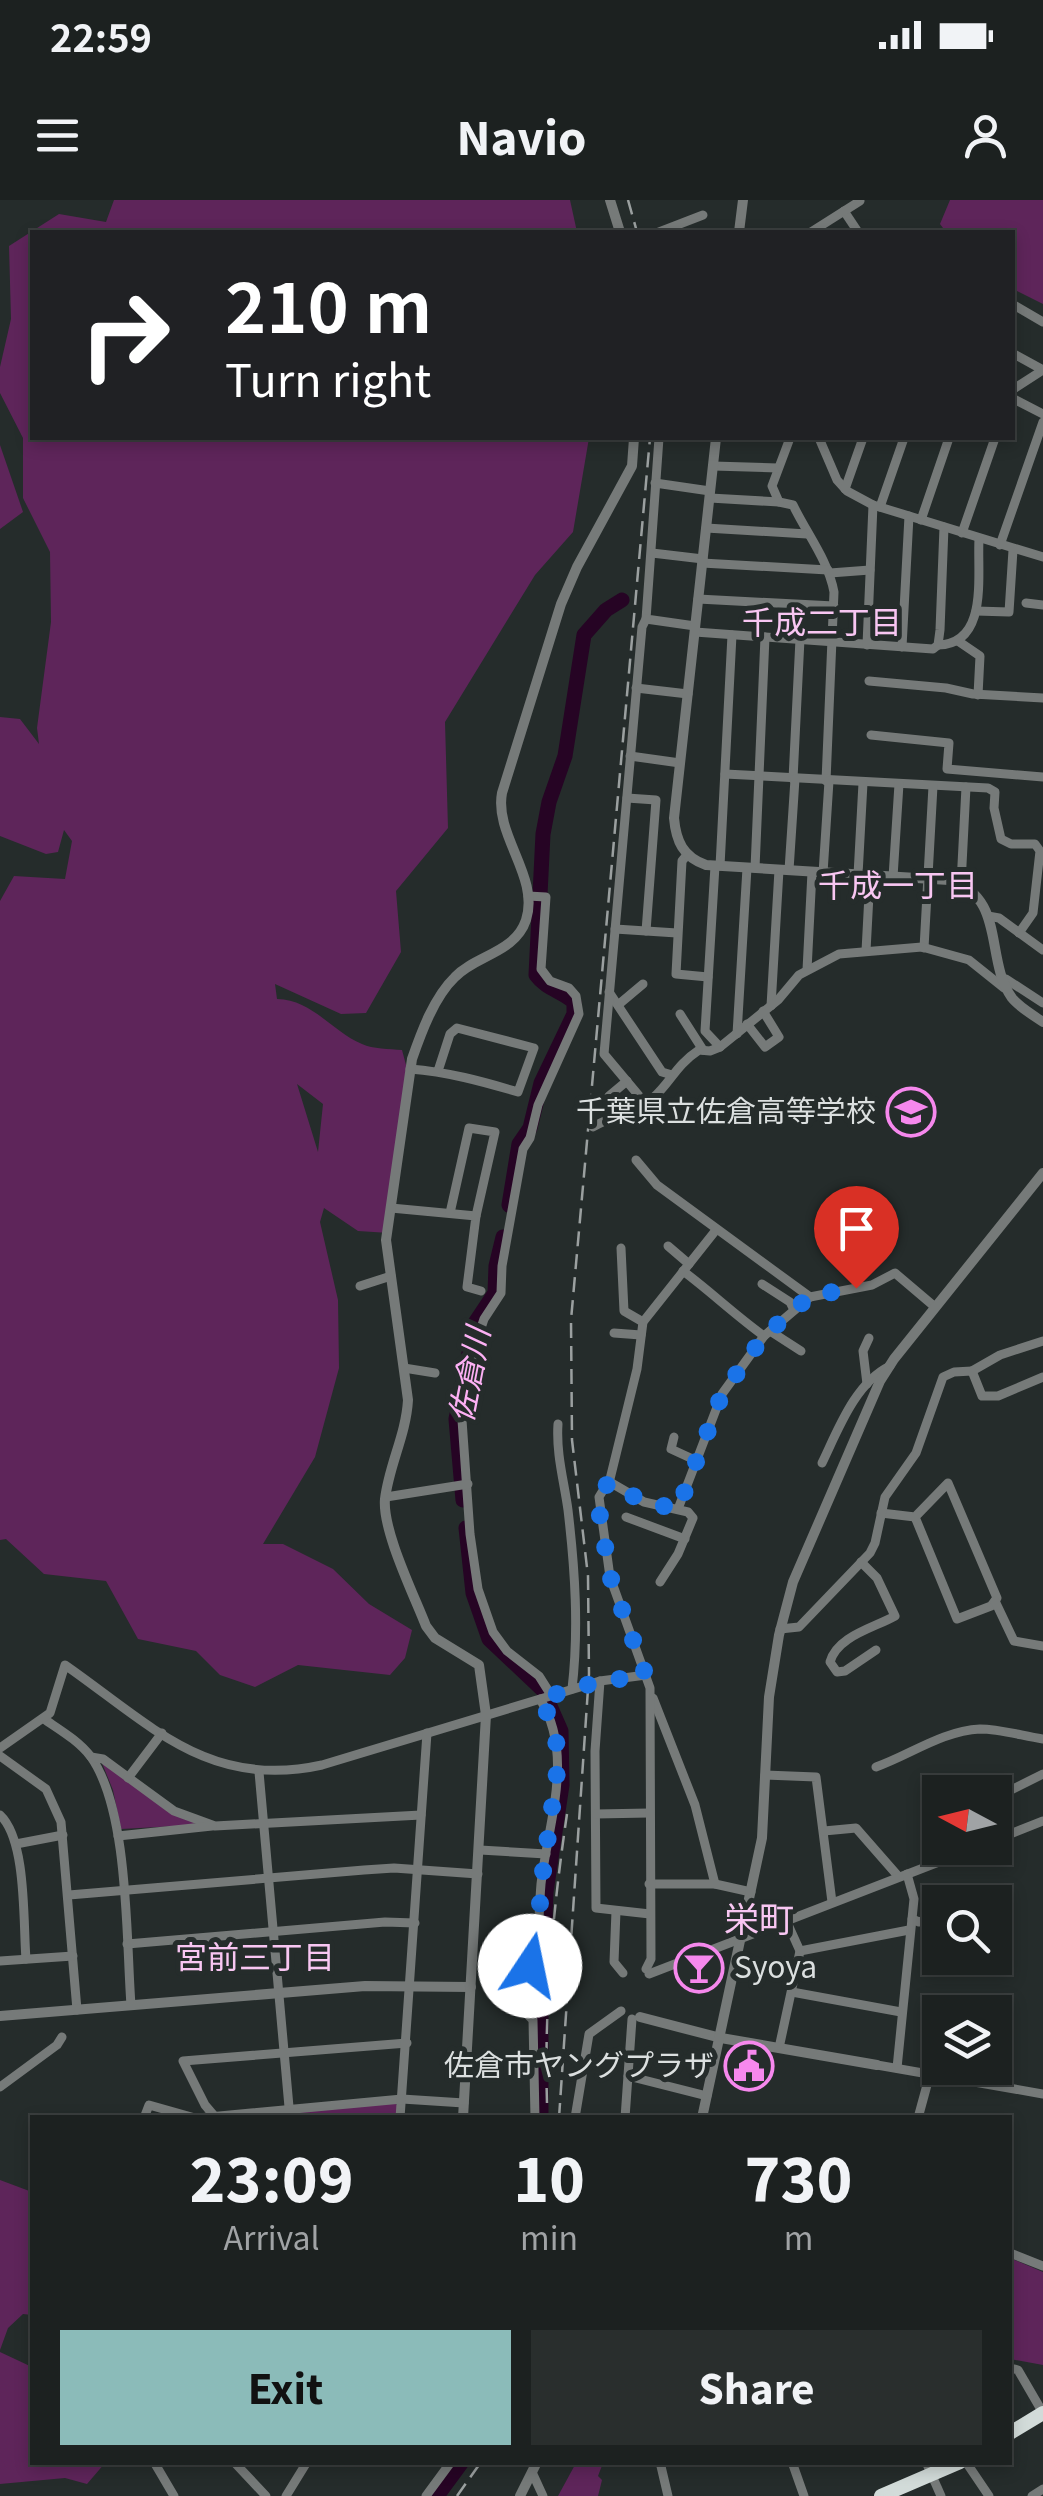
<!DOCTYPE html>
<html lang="en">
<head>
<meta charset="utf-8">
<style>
	:root { --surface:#1c2120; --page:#292e2d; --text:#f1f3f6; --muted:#a0a3a5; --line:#3a3e3e; --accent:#8bbbb9 }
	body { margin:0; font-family:Georgia,"Noto Sans JP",serif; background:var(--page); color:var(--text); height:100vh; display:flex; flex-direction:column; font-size:38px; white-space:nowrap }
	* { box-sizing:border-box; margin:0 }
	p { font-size:32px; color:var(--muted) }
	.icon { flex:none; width:55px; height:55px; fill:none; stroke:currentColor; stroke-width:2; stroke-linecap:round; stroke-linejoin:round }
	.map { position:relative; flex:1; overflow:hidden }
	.panel { position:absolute; left:30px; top:1915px; width:982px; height:350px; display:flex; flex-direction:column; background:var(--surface); border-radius:0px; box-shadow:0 5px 15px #0003,0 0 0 2px var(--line) }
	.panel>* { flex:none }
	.banner { position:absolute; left:30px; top:30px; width:985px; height:210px; border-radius:0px; box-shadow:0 5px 15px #0003,0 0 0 2px var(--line); background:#202124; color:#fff; overflow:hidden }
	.needle { width:65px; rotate:277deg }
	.buttons { position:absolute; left:922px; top:1575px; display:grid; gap:20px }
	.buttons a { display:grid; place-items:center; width:90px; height:90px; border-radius:0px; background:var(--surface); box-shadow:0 5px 15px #0003,0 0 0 2px var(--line); font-size:50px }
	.pin { position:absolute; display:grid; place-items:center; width:85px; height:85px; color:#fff; margin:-102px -42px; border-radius:50% 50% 50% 0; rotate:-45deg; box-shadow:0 0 10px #0007 }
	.pin .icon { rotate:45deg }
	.me { position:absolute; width:110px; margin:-55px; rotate:11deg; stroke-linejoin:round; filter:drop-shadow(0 0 8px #0008) }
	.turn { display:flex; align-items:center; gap:35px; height:210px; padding:0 30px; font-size:45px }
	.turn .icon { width:130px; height:130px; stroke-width:2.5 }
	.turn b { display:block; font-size:70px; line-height:85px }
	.eta { display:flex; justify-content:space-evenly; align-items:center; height:170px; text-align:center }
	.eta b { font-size:60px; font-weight:800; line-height:70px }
	.cta { display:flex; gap:20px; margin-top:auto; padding:20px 30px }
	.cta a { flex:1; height:115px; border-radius:0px; background:var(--accent); color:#111; font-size:40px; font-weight:800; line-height:115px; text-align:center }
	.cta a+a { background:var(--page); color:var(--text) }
	.status { display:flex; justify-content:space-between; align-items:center; height:70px; padding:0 50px; background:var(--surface); direction:ltr }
	.status svg { height:28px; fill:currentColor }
	header { display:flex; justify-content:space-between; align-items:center; height:130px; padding:0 30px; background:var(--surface); font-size:45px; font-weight:800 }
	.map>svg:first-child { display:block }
</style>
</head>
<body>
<div class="status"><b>22:59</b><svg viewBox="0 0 49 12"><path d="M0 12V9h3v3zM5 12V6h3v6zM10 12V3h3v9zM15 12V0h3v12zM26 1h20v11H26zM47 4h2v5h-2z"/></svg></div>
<header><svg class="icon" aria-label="menu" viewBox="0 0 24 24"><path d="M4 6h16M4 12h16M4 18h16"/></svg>Navio<svg class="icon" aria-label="person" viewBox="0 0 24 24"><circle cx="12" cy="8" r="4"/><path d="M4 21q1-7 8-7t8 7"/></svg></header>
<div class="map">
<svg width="1043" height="2296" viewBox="0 0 1043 2296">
	<rect width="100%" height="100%" fill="#252c2b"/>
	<!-- green -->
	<g fill="#5e255a" fill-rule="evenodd">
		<path d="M 114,0 L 570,0 L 577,32 L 32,32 L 32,238 L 589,238 L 573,332 L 535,375 L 445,522 L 448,628 L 396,691 L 401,752 L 366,813 L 341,814 L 275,784 L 277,799 C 313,800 331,831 362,844 C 373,849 389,849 402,850 L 410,880 L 389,1033 L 358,1031 L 324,1008 L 320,1022 L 338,1100 L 339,1168 L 315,1257 L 263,1344 L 283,1344 L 333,1369 L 369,1404 L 412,1430 L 405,1458 L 390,1475 L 298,1465 L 255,1487 L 220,1475 L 196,1451 L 138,1439 L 106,1381 L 44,1374 L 6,1339 L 0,1340 L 0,701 L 14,676 L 65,679 L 72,641 L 64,630 L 58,652 L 46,654 L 0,636 L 0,517 L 20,519 L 39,544 L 37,528 L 51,422 L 50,352 L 23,298 L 23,238 L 0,193 L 0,167 L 11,119 L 9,46 L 59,14 L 106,22 ZM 297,884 L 323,904 L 318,952 Z"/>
		<path d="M 950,0 L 1043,0 L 1043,104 L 1013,89 L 1012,32 L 946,32 L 940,24 Z"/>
		<path d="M 0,245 L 23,312 L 0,329 Z"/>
		<path d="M 102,1563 L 193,1621 L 195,1625 L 121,1629 L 113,1590 Z"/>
		<path d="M 395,1903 L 400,1908 L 399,1917 L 293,1918 L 294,1910 Z"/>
		<path d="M 0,1980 L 32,1992 L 32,2115 L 23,2114 L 8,2128 L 0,2150 Z"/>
		<path d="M 1010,2058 L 1043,2072 L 1043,2165 L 1010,2159 Z"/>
		<path d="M 0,2152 L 32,2167 L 32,2262 L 105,2263 L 87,2284 L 65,2278 L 0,2284 Z"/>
		<path d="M 576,2263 L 603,2263 L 598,2276 L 602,2280 L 598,2296 L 558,2296 Z"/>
	</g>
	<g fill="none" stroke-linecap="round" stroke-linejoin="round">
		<!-- river -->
		<g stroke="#260424" stroke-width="15">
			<path d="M 509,1005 L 519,944 L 530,928 L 541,883 L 574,814 L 574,802 C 562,791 546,789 536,775 L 543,634 L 549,602 L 565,556 L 584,435 L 606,410 L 622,400"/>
			<path d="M 463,1300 L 456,1219 L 475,1123 L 495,1093 L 496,1066 L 503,1037"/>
			<path d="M 466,1328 L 473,1393 L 489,1439 L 543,1490 L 561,1531 L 562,1585 L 546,1692 L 541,1817 L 541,1918"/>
			<path d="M 437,2296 L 462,2262"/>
		</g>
		<!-- minor -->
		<g stroke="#767a79" stroke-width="9">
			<path d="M 844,11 L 858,32"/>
			<path d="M 659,32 L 703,15"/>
			<path d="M 811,32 L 860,1"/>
			<path d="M 1012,104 L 1043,122"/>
			<path d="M 1012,153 L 1043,170"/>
			<path d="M 1012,190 L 1043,170"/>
			<path d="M 1012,198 L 1043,214"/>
			<path d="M 659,238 L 646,419 L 695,426"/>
			<path d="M 790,238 L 772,286 L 779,302 L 793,305 C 807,334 828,360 834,392 L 826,581"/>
			<path d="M 819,238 L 837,280 L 847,291 L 873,305"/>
			<path d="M 713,266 L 778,268"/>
			<path d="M 655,283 L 710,291"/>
			<path d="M 845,289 L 863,238"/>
			<path d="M 710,298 L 779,302"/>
			<path d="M 880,307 L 904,238"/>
			<path d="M 921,320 L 949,238"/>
			<path d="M 706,328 L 807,334"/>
			<path d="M 962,333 L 995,238"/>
			<path d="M 1000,345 L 1043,222"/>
			<path d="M 652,353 L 703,359"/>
			<path d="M 702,363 L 828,370"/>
			<path d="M 830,373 L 870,370"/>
			<path d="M 698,399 L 834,406"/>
			<path d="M 1026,403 L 1043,405"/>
			<path d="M 976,411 L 1009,412 L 1013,350"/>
			<path d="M 695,432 L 933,449 L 938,445 L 940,430 L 944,327"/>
			<path d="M 958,441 L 980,456 L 978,495"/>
			<path d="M 867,445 L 873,305 L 1043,357"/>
			<path d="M 938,445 C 989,444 977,375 979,339"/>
			<path d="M 902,447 L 909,316"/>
			<path d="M 869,481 L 946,488 L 973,494 L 1043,498"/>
			<path d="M 636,488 L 688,494"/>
			<path d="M 871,535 L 949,543 L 947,569 L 1043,577"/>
			<path d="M 630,556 L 680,563"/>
			<path d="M 725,574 L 988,588 L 995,592 L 994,608 L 1001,639 L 1011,644 L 1035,644 L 1040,651 L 1033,713 L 1019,733"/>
			<path d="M 793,579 L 800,439"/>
			<path d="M 627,598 L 656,600 L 646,731"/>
			<path d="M 687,655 L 682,661 L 676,774 L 708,777"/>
			<path d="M 715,666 L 705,831 L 720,847"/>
			<path d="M 720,666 L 732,435"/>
			<path d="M 755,668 L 765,437"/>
			<path d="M 789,670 L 795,579"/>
			<path d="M 823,673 L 829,581"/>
			<path d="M 858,675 L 863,583"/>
			<path d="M 893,677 L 899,584"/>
			<path d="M 961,684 L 966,587"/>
			<path d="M 528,696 L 546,697 L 541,769 L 550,781 L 569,788 L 576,796 L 579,814 L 538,905 L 530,938 L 523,949 L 502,1066 L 501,1093 L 484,1119 L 478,1137 L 462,1220 L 470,1334 L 478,1389 L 493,1432 L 507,1451 L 539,1476 L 551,1495"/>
			<path d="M 988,716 L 999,718 L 1043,750"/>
			<path d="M 615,729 L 677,733"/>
			<path d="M 924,748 L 933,586"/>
			<path d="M 866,751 L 870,676"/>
			<path d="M 807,770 L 812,672"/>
			<path d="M 1006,779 L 1043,803"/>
			<path d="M 609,792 L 662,872 L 672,875"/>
			<path d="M 618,805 L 643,784"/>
			<path d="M 771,806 L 779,670"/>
			<path d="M 680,814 L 703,850"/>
			<path d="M 747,824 L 765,847 L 779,837 L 763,811"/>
			<path d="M 737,834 L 747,668"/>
			<path d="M 410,869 C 448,872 481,881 518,892 L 534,848 L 457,828 L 450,834 L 438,871"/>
			<path d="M 609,896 L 627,881"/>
			<path d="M 645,903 L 604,854 L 642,427 L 646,419"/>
			<path d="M 593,927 C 611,916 637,912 653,898 C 672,881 675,866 699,850 L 710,851 L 720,847 L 778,800 L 799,775 L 839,754 L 922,747 L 969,760 L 1004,788 L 1007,786"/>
			<path d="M 636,960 L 657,985 L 810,1097"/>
			<path d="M 391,1008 L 476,1016 L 467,1087 L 481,1091"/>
			<path d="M 450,1013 L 469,928 L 495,932 L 476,1016"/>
			<path d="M 668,1046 L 689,1064"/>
			<path d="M 621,1048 L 624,1111 L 643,1122"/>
			<path d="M 683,1071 C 711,1092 735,1115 764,1136"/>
			<path d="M 762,1084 L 790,1102 L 794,1110"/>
			<path d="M 360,1086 L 391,1076"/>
			<path d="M 770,1131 L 801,1151"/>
			<path d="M 614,1133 L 641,1135"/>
			<path d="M 404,1168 L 435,1173"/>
			<path d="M 972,1171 L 1000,1155 L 1043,1141"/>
			<path d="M 867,1184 L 863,1151 L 869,1138"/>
			<path d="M 558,1224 C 556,1254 564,1281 568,1310 C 575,1370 579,1429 572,1489"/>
			<path d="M 674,1237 L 671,1249 L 697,1261"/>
			<path d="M 822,1263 C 838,1230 855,1183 890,1166"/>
			<path d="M 608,1281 L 644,1302 L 688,1312 L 693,1318 L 678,1354 L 660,1382"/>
			<path d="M 386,1297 L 468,1284"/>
			<path d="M 678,1309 L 722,1194 L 764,1136 L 810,1097 L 872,1085 L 895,1073 L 935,1107"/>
			<path d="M 881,1313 L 915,1317 L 948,1283 L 997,1398 L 991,1406 L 957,1419 L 915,1317"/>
			<path d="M 626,1317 L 685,1339"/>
			<path d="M 861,1362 L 877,1378 L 895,1416 C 874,1428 837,1436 830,1462 L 837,1472 L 845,1471 L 876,1450"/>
			<path d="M 995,1401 L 1014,1441 L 1043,1446"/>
			<path d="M 780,1429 L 799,1427 L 870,1353 L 875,1343 L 885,1297 L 916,1253 L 943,1177 L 954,1172 L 972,1171 L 982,1196 L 998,1196 L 1043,1177"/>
			<path d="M 600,1481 L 595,1551 L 596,1708 L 650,1714"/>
			<path d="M 653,1498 L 695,1605 L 715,1684"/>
			<path d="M 44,1519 C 60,1530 79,1541 91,1557 C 129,1611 126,1738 131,1805"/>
			<path d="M 0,1548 L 50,1513 L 65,1465 C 151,1525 209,1590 322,1565 L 600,1481 L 646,1475"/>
			<path d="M 0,1556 L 46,1589 L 61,1622 L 77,1810"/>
			<path d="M 91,1557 L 103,1559 L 174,1611 L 215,1626 L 421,1615"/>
			<path d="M 876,1567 C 910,1555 942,1531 980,1529 C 1000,1529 1023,1536 1043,1539"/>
			<path d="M 259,1572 L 290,1918"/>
			<path d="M 765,1575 L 816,1577 L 832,1702"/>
			<path d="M 128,1578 L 162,1533"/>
			<path d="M 995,1598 L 1043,1574"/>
			<path d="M 596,1614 L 649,1613"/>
			<path d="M 0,1615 C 27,1640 23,1723 26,1759"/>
			<path d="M 824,1631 L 856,1628 L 898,1676"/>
			<path d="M 118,1636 L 212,1626"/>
			<path d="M 995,1640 L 1043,1621"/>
			<path d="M 16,1644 L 63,1635"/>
			<path d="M 480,1650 L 546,1654"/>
			<path d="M 649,1684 L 715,1684 L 751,1692"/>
			<path d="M 69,1695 L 364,1670 L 394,1668 L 478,1674"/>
			<path d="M 616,1711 L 614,1762 L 623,1773"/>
			<path d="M 912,1719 L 919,1722 L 940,1714"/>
			<path d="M 786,1720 L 800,1751"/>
			<path d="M 127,1744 L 385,1722 L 415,1723"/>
			<path d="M 0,1761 L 73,1756"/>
			<path d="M 646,1769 L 651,1759 L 650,1488 L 610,1377 L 599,1297 L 610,1279 L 637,1169 L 643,1122 L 716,1030"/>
			<path d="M 649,1774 L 975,1648"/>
			<path d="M 515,1779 L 537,1755 C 539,1731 539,1707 541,1684 C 548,1623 575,1555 540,1499"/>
			<path d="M 792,1792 L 901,1812"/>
			<path d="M 513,1800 L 533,1820 L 535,1918"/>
			<path d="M 779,1848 L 800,1751 L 909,1730"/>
			<path d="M 877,1865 L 1043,1894"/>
			<path d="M 897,1868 L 914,1699 L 907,1674"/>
			<path d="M 628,1876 L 707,1896"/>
			<path d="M 0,1887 L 57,1845 L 62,1837"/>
			<path d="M 144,1918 L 149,1905 L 195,1918"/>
			<path d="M 198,1918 L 402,1899 L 464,1903"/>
			<path d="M 216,1918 L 205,1905 L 183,1861 L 407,1843"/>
			<path d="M 400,1918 L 427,1533"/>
			<path d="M 575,1918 L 589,1834 L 621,1811"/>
			<path d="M 625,1918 L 632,1819"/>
			<path d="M 918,1918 L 930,1874"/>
			<path d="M 1010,2053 L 1043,2066"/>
			<path d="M 1010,2168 L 1018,2170 L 1043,2213"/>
			<path d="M 154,2262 L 174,2296"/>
			<path d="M 234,2262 L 266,2296"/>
			<path d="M 660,2262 L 668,2296"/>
			<path d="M 792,2262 L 804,2296"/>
			<path d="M 926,2262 L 941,2296"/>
			<path d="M 966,2262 L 989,2296"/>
			<path d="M 532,2272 L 543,2296"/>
			<path d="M 286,2296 L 307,2262"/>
			<path d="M 426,2296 L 451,2262"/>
			<path d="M 1032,2296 L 1043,2289"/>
		</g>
		<!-- tertiary -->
		<g stroke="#767a79" stroke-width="10">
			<path d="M 610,0 L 620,32"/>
			<path d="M 739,32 L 743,0"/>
			<path d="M 716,238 L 674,618 C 676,641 683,657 706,665 L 949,680 C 1007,697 984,759 1012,798 C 1019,807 1033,815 1043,822"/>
			<path d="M 0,1816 L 365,1786 L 471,1787"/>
			<path d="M 640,1817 L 721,1838 L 877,1865"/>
			<path d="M 463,1918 L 486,1515 L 479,1465 L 435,1438 L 426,1426 C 414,1395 382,1330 385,1299 C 389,1265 406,1235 408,1200 L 386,1040 L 412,859 C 421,833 434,797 455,777 C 476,755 515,753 526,720 C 540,677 494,635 502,593 L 561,404 L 577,367 L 632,266 L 634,238"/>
			<path d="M 702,1918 L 762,1638 L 769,1497 L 779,1435 L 793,1382 L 880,1181 L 894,1159 L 1043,973"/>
			<path d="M 520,2296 L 537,2262"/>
		</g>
		<!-- trunk -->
		<g stroke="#d2dbd9" stroke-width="14">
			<path d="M 1010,2233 L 1043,2213"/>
			<path d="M 881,2296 L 960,2262"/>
		</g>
		<!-- rail -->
		<g stroke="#9ba0a0" stroke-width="2.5" stroke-dasharray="15 8" stroke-linecap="butt">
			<path d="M 628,0 L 637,32"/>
			<path d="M 547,1903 C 544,1806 553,1709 567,1614"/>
			<path d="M 559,1918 L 589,1474 L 588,1376 L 572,1240 L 571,1120 L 650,238"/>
			<path d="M 457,2296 L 481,2262"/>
		</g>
	</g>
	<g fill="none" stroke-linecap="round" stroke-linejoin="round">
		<!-- route -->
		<path stroke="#1a73e8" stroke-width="18" stroke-dasharray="0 32.4" d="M 530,1766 L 537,1755 L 541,1686 L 559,1558 L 553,1524 L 540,1499 L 600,1481 L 646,1476 L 610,1376 L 598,1304 L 608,1282 L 644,1302 L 678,1309 L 722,1194 L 764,1136 L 810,1096 L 856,1088"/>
	</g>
	<!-- icons -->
	<defs>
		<g id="school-ring" transform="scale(2.5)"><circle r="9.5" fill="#252c2b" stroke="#f688ed" stroke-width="1.5"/><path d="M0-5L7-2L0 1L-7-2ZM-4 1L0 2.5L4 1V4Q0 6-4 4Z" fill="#f688ed"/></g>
		<g id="bar-ring" transform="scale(2.5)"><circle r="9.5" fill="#252c2b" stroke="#f688ed" stroke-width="1.5"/><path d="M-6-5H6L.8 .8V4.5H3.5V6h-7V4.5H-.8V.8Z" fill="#f688ed"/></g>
		<g id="civic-ring" transform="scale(2.5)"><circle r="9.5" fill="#252c2b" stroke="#f688ed" stroke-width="1.5"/><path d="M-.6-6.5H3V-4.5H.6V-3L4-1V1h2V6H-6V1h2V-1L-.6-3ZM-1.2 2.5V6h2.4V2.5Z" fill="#f688ed"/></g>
	</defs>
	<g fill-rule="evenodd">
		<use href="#school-ring" x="911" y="912"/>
		<use href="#bar-ring" x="699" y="1768"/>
		<use href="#civic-ring" x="749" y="1866"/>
	</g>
	<g text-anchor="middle" stroke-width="10" stroke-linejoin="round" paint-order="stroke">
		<!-- poi labels -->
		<g font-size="30" fill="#dbdfdf" stroke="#252c2b" text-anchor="end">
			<text x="876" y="922">千葉県立佐倉高等学校</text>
			<text x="734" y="1778" text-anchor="start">Syoya</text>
			<text x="714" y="1876">佐倉市ヤングプラザ</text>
		</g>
		<!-- neighbourhood labels -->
		<g font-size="32" fill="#f8c6f2" stroke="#252c2b">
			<text x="822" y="434">千成二丁目</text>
			<text x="898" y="697">千成一丁目</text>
			<text x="255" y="1769">宮前三丁目</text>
		</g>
		<!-- water labels -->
		<g font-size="32" font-style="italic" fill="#fcb0f4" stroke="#252c2b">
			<text transform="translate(470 1175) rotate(-79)" y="11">佐倉川</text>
		</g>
		<!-- quarter labels -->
		<g font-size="35" fill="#f8c6f2" stroke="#252c2b">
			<text x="759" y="1732">栄町</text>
		</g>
	</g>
</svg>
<div class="buttons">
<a><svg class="needle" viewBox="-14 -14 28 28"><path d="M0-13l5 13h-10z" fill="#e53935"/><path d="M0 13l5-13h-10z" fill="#a0a3a5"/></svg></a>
<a><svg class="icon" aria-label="search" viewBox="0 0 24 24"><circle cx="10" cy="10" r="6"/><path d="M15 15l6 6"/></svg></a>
<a><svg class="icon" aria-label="layers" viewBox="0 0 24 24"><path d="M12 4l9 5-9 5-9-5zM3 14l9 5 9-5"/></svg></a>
</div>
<div class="pin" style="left:856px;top:1088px;background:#d93025"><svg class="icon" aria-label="arrive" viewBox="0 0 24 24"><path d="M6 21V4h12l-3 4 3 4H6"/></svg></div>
<svg class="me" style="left:530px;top:1766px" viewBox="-20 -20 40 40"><circle r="19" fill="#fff"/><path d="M0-13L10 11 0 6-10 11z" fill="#1a73e8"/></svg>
<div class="banner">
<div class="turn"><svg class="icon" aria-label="right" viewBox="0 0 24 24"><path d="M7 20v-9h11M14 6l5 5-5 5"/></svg><div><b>210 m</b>Turn right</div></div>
</div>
<section class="panel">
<div class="eta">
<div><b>23:09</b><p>Arrival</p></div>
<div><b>10</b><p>min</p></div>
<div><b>730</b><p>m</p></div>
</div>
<div class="cta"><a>Exit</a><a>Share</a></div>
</section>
</div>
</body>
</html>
